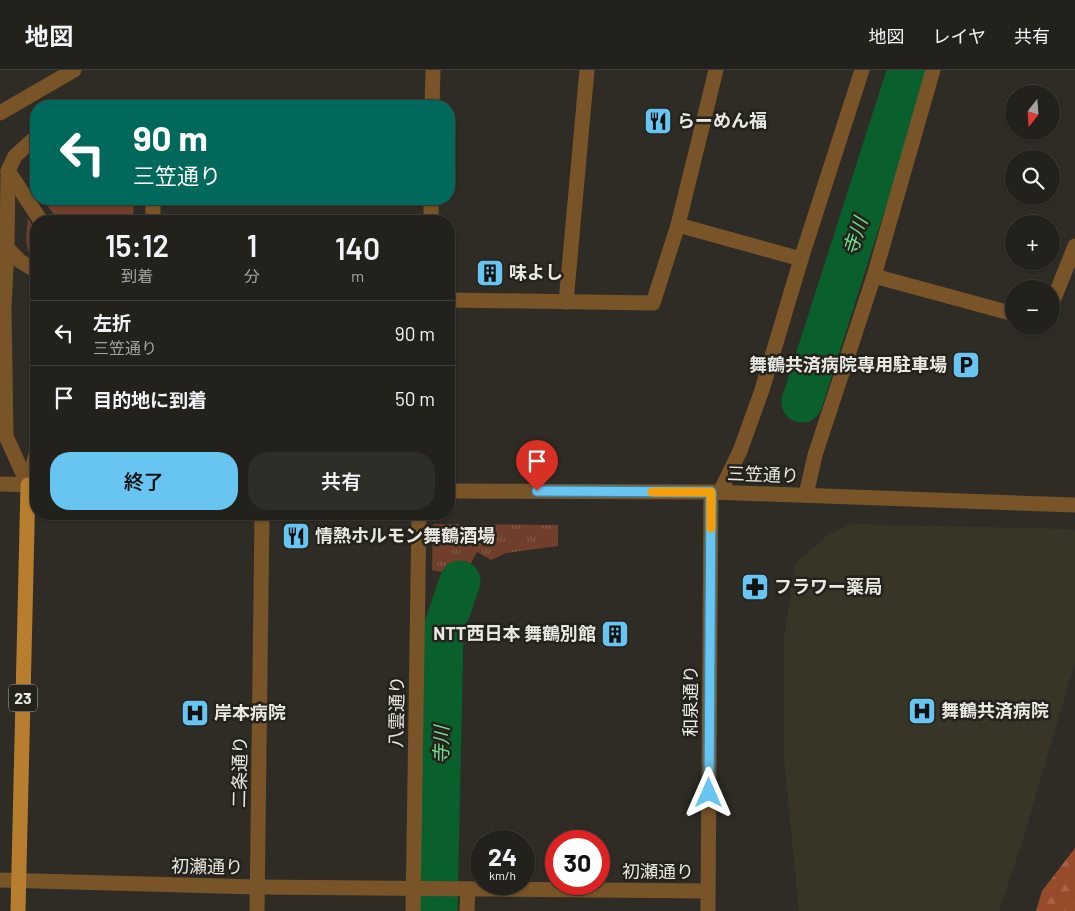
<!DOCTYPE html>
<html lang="ja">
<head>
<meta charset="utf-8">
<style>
	:root { --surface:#22211b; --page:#2e2e28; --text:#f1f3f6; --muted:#a2a3a3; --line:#3f3e3a; --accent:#68c4f0 }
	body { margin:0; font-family:Barlow,"Noto Sans JP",sans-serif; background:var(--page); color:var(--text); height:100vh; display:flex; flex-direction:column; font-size:19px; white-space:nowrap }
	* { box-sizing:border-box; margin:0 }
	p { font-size:16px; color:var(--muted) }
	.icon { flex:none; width:28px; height:28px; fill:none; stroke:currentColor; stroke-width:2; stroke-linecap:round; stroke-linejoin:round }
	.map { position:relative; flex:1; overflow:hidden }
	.details { position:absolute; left:30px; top:145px; width:425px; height:305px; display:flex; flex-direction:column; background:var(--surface); border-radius:20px; box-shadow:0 1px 4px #0004,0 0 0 1px var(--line) }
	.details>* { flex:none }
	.hud { position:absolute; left:30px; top:30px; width:425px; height:105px; border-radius:20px; box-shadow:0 1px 4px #0004,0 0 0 1px var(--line); background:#00695c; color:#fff; overflow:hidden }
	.needle { width:32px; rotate:197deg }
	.tools { position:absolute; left:1005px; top:15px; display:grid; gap:10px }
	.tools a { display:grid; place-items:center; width:55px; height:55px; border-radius:50%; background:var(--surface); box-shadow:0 1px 4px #0004,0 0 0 1px var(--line); font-size:25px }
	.speed { position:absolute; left:470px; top:760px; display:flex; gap:10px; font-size:25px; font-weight:700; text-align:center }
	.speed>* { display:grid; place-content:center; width:65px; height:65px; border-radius:50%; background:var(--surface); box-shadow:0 1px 4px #0004,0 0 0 1px var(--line); line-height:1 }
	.speed small { font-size:12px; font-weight:400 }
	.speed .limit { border:8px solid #d22; background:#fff; color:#111 }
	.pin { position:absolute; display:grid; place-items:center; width:42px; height:42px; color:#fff; margin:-51px -21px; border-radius:50% 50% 50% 0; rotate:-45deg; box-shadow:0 0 5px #0007 }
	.pin .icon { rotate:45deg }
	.me { position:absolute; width:55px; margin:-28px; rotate:0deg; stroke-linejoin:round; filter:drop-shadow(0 0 4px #0008) }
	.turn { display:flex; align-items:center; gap:18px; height:105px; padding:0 20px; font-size:22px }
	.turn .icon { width:65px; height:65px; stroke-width:2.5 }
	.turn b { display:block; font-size:35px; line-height:42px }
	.eta { display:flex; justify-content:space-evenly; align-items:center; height:85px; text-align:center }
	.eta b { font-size:30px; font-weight:600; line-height:35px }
	.primary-button { display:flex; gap:10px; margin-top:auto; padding:10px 20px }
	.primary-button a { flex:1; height:58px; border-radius:20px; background:var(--accent); color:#111; font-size:20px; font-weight:600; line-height:58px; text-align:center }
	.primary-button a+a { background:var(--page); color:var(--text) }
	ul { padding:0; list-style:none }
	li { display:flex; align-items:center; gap:15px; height:65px; padding:0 20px; border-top:1px solid var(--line) }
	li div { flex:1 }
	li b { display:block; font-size:19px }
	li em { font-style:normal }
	header { display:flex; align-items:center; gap:30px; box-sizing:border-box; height:70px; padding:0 25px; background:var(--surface); border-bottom:1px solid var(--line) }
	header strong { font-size:24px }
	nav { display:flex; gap:28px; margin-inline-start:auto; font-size:18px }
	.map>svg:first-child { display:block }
</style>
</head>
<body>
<header>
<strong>地図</strong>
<nav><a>地図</a><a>レイヤ</a><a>共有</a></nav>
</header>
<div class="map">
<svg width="1075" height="841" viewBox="0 0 1075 841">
	<defs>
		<pattern id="forest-firs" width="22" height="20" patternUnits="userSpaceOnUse" patternTransform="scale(1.25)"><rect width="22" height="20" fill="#974b2a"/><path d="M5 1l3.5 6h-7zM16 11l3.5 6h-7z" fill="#a66549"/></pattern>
		<pattern id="park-tufts" width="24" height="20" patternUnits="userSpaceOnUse" patternTransform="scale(1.25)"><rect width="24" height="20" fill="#6f3f2c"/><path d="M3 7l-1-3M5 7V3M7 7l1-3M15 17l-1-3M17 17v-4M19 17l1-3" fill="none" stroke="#845b4a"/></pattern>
	</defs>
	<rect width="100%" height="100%" fill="#2e2c24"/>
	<!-- built -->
	<path fill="#383527" d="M 851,454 L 1067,459 L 1075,460 L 1075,592 L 1021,776 L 999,841 L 799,841 L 784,690 L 784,567 L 795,494 L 815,476 L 829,464 Z"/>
	<!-- forest -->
	<path fill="url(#forest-firs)" d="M 1075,778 L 1075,841 L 1036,841 L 1042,821 Z"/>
	<!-- park -->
	<path fill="url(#park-tufts)" d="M 433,454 L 558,455 L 558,476 L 506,483 L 491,490 L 477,482 L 463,507 L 432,500 Z"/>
	<!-- garden -->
	<g fill="#6f3f2c">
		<path d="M 43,129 L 134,129 L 133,151 L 58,151 Z"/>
		<path d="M 28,148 L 36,161 L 36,190 C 22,181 27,163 28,148 Z"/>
	</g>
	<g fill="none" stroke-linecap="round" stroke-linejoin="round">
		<!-- river -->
		<g stroke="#0a602d" stroke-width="41">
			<path d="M 802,332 L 908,0"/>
			<path d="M 437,841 L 443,561 L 460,511"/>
		</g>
		<!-- minor -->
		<g stroke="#785428" stroke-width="15">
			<path d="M 432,36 L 433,0"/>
			<path d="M 0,43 L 74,0"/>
			<path d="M 8,101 L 41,151"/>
			<path d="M 153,151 L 153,129"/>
			<path d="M 431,151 L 431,129"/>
			<path d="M 678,155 L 801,189"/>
			<path d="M 7,178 L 20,191 L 36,201"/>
			<path d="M 874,206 L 1014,244"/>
			<path d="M 449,230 L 653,233 L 678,155 L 716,0"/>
			<path d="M 566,232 L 587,0"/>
			<path d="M 1051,236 L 1075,176"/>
			<path d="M 0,414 L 36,415"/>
			<path d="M 28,415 L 6,366 L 4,238 L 7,178 L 8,101 L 15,86 L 36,67"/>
			<path d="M 28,415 L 36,384"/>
			<path d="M 449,421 L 711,422 L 1075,435"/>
			<path d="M 720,422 L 740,381 L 762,320 L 801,189 L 862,0"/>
			<path d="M 806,425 L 815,385 L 874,206 L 933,0"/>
			<path d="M 0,810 L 257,817 L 708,821"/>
			<path d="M 257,841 L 262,444"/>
			<path d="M 413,841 L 419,444"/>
			<path d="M 467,841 L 468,819"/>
			<path d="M 708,841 L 711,422"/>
		</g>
		<!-- major -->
		<path stroke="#b87e30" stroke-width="15" d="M 18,841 L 28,415"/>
	</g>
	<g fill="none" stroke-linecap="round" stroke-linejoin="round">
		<!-- route casing -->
		<g stroke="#447f9c" stroke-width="12">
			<path id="route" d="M 537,421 L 711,422 L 709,723"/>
		</g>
		<!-- route -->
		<use href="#route" stroke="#68c4f0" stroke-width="9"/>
		<!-- slow -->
		<path stroke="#f59e0b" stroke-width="9" d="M 652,422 L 711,422 L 711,458"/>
	</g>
	<!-- icons -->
	<defs>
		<g id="restaurant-square" transform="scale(1.4375)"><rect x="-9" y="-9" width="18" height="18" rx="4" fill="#68c4f0" stroke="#24231b"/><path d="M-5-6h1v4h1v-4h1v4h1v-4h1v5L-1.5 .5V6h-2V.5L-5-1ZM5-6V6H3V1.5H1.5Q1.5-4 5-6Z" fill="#111"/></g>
		<g id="building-square" transform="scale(1.4375)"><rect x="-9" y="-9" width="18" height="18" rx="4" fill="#68c4f0" stroke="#24231b"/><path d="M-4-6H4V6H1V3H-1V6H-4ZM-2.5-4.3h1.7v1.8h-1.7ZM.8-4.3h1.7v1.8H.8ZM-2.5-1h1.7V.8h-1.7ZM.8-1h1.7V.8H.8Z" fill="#111"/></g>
		<g id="parking-square" transform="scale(1.4375)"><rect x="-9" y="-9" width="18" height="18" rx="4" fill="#68c4f0" stroke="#24231b"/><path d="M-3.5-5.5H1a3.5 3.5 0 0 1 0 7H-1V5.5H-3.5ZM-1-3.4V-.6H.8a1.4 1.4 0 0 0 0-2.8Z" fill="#111"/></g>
		<g id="pharmacy-square" transform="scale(1.4375)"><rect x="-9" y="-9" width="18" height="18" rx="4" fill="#68c4f0" stroke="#24231b"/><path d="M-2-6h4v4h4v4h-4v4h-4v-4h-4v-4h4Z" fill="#111"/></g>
		<g id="hospital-square" transform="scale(1.4375)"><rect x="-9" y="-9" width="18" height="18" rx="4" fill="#68c4f0" stroke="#24231b"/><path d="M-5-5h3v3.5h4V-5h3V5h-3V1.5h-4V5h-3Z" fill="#111"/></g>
	</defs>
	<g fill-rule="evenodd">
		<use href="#restaurant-square" x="658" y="51"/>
		<use href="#building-square" x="490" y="203"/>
		<use href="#parking-square" x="966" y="295"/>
		<use href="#restaurant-square" x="296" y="466"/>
		<use href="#pharmacy-square" x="755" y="517"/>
		<use href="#building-square" x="615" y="564"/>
		<use href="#hospital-square" x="922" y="641"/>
		<use href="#hospital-square" x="195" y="643"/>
	</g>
	<g text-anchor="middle" stroke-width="5" stroke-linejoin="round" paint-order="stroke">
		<!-- shield labels -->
		<rect fill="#24231b" stroke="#aeada7" stroke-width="1" x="9" y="614.5" width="28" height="27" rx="4"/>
		<g font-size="16" font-weight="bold" fill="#e9e8e3">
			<text x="23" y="634">23</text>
		</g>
		<!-- poi labels -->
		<g font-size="18" font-weight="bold" fill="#e9e8e3" stroke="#24231b" text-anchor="start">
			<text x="677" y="57">らーめん福</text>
			<text x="509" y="209">味よし</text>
			<text x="947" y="301" text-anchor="end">舞鶴共済病院専用駐車場</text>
			<text x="315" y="472">情熱ホルモン舞鶴酒場</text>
			<text x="774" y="523">フラワー薬局</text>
			<text x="596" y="570" text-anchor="end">NTT西日本 舞鶴別館</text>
			<text x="941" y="647">舞鶴共済病院</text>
			<text x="214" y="649">岸本病院</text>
		</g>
		<!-- street labels -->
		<g font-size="18" fill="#e9e8e3" stroke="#24231b">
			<text transform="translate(763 405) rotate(2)" y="6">三笠通り</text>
			<text transform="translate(691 631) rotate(-90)" y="6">和泉通り</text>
			<text transform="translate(397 642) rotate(-89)" y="6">八雲通り</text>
			<text transform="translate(240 702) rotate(-89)" y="6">二条通り</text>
			<text transform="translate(207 797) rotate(1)" y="6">初瀬通り</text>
			<text x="658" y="808">初瀬通り</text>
		</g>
		<!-- water labels -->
		<g font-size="19" font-style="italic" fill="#75da90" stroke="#24231b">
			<text transform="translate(855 166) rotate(-72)" y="7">寺川</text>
			<text transform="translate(441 675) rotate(-89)" y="7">寺川</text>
		</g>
	</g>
</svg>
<div class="tools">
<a><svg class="needle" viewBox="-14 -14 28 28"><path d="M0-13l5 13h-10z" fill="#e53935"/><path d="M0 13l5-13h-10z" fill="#a2a3a3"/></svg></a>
<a><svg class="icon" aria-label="search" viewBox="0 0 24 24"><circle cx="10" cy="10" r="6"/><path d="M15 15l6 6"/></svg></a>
<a>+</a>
<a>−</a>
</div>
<div class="speed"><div>24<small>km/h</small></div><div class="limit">30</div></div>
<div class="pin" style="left:537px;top:421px;background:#d93025"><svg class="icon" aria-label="arrive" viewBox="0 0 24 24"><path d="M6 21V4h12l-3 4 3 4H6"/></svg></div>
<svg class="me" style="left:709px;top:723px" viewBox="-20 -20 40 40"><path d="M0-17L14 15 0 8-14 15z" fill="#68c4f0" stroke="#fff" stroke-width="4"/></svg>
<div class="hud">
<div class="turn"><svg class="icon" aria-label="left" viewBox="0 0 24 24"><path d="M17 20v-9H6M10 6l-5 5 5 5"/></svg><div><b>90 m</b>三笠通り</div></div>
</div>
<section class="details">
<div class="eta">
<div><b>15:12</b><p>到着</p></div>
<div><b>1</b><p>分</p></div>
<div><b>140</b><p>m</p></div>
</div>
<ul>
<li><svg class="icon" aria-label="left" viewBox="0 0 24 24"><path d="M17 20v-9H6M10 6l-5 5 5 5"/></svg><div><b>左折</b><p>三笠通り</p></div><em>90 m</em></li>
<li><svg class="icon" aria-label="arrive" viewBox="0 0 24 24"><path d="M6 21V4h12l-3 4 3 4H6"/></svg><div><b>目的地に到着</b></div><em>50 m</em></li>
</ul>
<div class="primary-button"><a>終了</a><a>共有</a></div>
</section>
</div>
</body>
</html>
